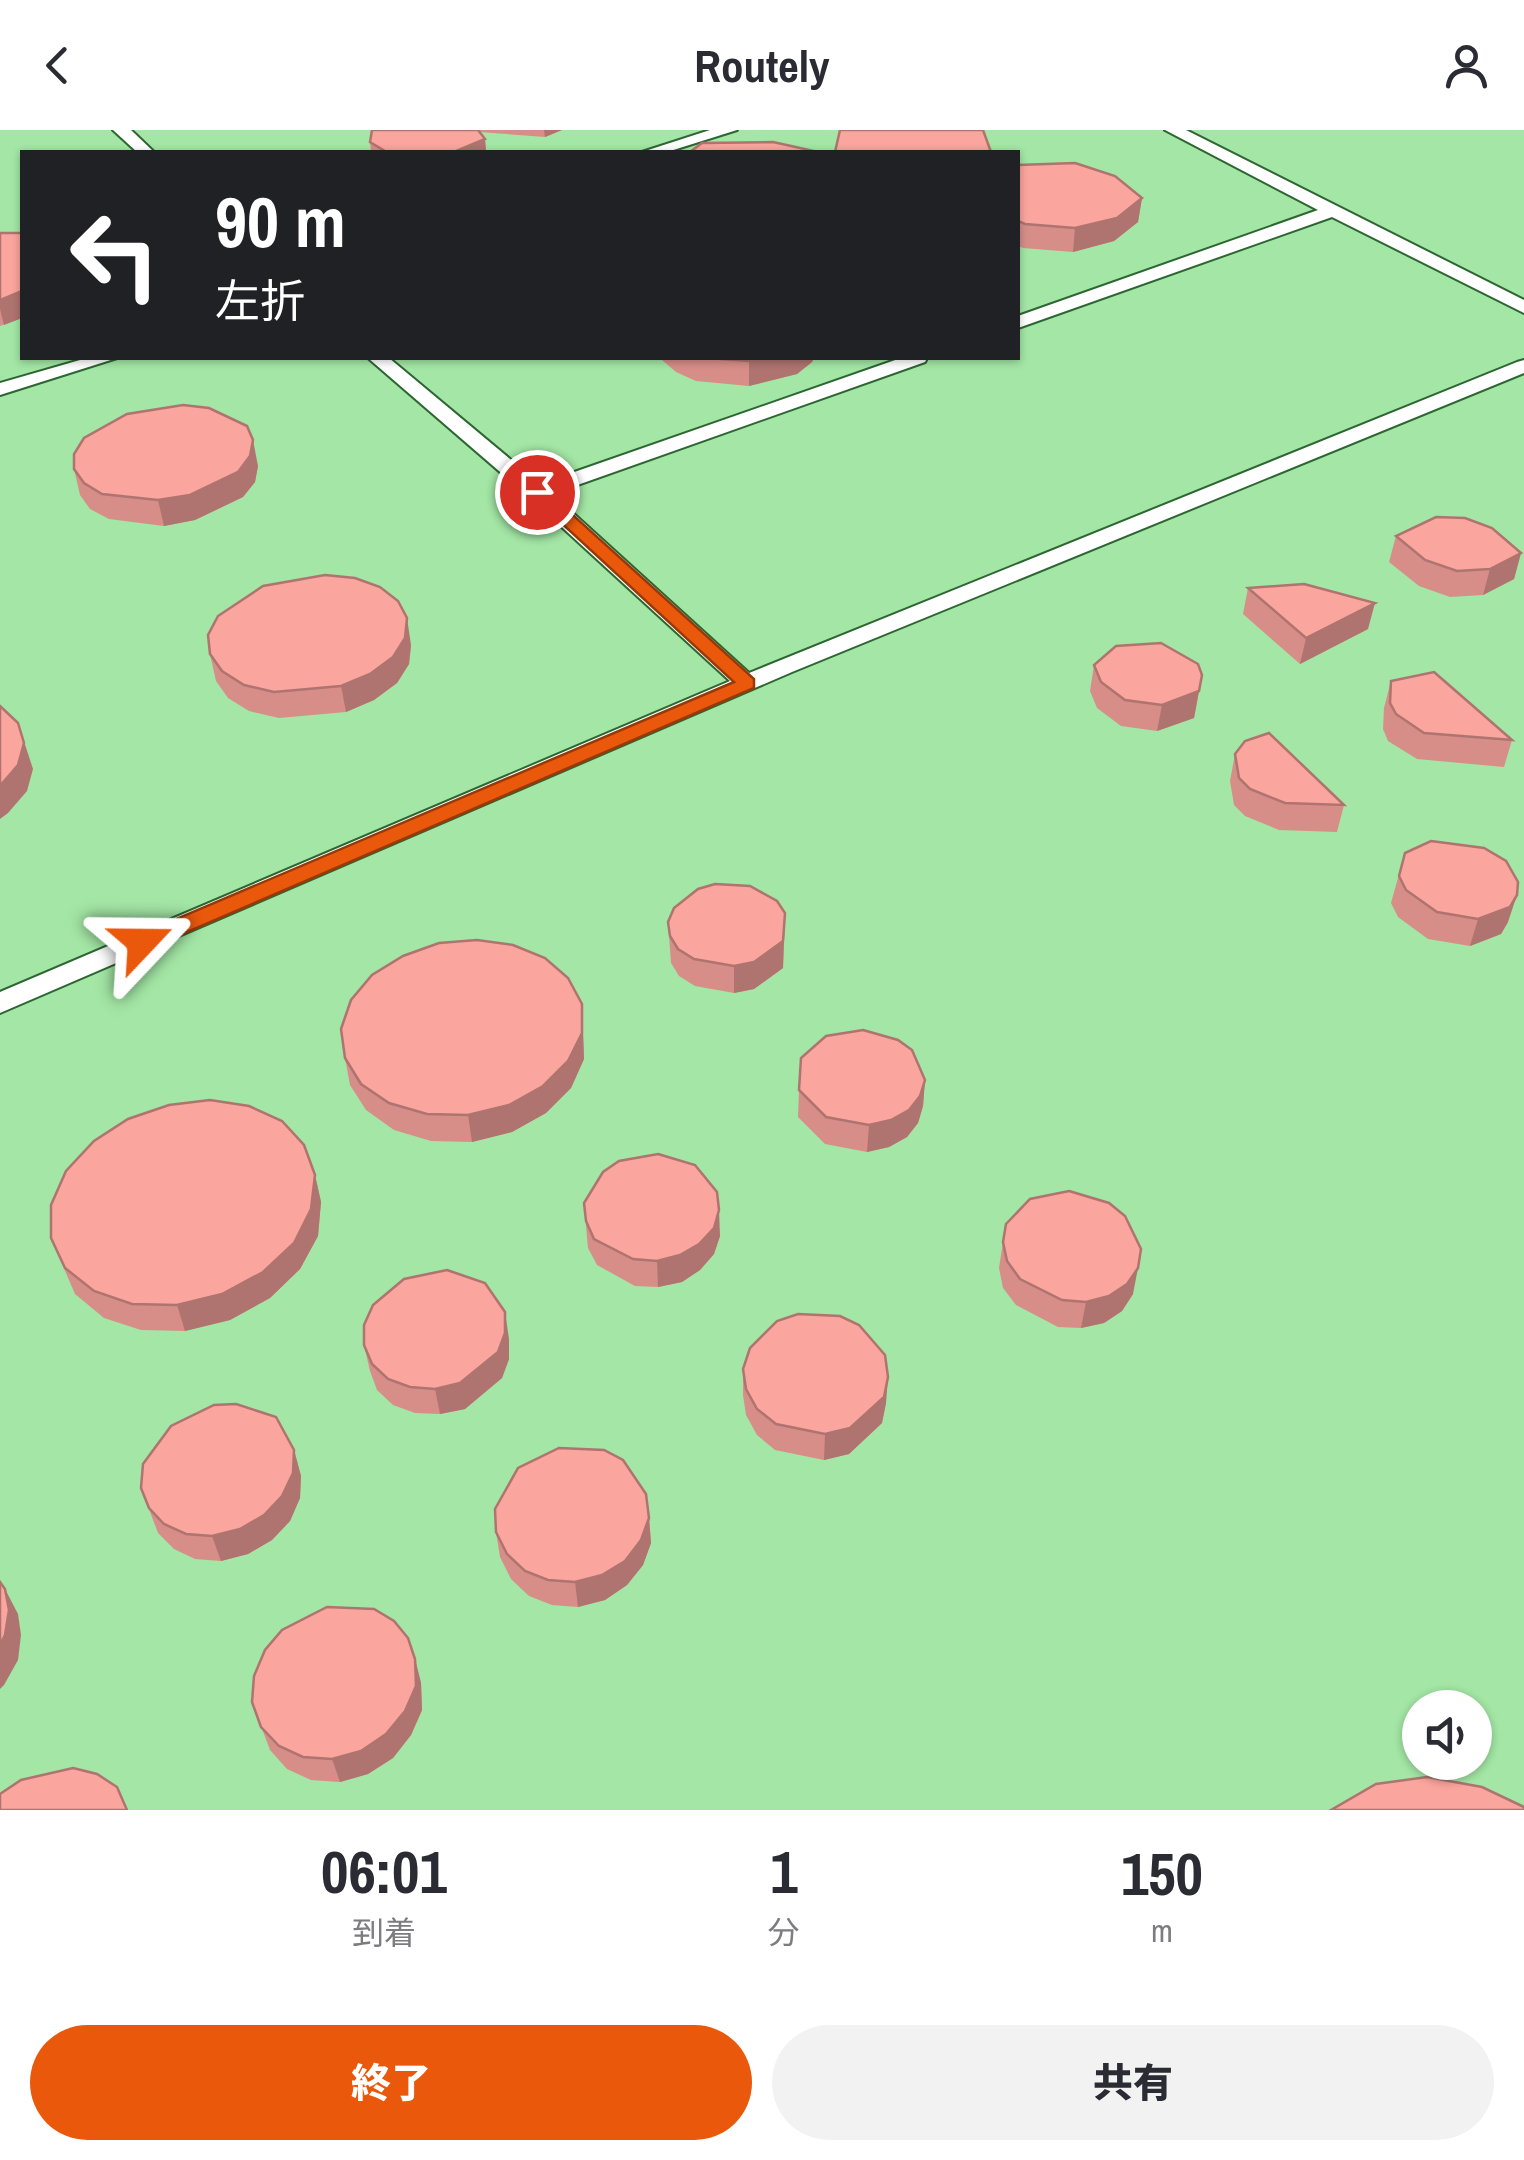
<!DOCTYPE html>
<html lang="ja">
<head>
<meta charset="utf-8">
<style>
	:root { --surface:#fff; --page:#f2f2f3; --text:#2b2b33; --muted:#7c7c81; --accent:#ea580c }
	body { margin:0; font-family:"Archivo Narrow","Noto Sans JP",sans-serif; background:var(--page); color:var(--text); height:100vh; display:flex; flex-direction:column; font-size:38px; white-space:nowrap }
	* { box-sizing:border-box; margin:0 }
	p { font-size:32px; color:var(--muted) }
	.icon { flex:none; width:55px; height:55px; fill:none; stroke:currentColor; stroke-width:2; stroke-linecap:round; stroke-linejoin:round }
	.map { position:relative; height:1680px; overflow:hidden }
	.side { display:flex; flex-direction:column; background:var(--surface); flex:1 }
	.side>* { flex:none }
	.top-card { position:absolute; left:20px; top:20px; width:1000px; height:210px; border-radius:0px; box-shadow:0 2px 8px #0004; background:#202124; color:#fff; overflow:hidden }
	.buttons { position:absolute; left:1402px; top:1560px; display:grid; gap:20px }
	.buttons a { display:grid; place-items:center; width:90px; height:90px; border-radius:50%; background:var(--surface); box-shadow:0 2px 8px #0004; font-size:50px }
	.pin { position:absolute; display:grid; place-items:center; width:85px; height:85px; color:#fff; margin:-42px; border:5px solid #fff; border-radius:50%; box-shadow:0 2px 10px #0007 }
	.me { position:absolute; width:110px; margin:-55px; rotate:67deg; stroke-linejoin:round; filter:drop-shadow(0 0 8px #0008) }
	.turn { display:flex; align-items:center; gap:35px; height:210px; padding:0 30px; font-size:45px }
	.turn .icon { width:130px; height:130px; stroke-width:2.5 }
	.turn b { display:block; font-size:70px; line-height:85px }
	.eta { display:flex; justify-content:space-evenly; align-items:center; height:170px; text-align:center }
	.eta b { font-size:60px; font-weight:800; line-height:70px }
	.button { display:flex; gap:20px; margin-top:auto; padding:20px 30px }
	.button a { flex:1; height:115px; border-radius:60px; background:var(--accent); color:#fff; font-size:40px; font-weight:800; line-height:115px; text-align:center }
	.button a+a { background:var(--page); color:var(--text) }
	header { display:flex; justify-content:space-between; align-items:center; height:130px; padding:0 30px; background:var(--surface); font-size:45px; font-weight:800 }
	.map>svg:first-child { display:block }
</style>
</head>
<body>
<header><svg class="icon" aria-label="back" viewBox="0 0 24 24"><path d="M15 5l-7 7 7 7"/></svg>Routely<svg class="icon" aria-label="person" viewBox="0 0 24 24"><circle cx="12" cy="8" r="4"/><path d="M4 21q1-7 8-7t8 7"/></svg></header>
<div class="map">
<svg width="1524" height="1680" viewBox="0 0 1524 1680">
	<rect width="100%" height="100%" fill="#b3f0b5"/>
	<!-- built -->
	<path fill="#a3e6a5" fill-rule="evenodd" d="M 0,0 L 1524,0 L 1524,1680 L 0,1680 ZM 22,22 L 1018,22 L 1018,228 L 22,228 ZM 1420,1578 L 1475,1578 L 1475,1632 L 1420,1632 Z"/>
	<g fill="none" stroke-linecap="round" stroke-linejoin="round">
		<!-- lane casing -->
		<g stroke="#2d6632" stroke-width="4">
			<g id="lane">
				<path d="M 113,0 L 131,0 L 154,22 L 137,22 Z"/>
				<path d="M 710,0 L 737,0 L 667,22 L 642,22 Z"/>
				<path d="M 1165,0 L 1186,0 L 1524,170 L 1524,183 L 1332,87 L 1018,198 L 1018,186 L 1318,80 Z"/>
				<path d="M 87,228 L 117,228 L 0,265 L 0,253 Z"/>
				<path d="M 368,228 L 389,228 L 540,354 L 901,228 L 927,228 L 925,232 L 552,364 L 749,543 L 1517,232 L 1524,230 L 1524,243 L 792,542 L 0,883 L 0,862 L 730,551 L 529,367 Z"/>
			</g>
		</g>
		<!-- lane -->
		<use href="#lane" fill="#fff" fill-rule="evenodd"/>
	</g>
	<!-- wall -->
	<g fill="#d78e88">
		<path d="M 372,0 L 562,0 L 545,7 L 480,2 L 485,9 L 486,22 L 371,22 L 370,12 Z"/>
		<path d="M 1018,35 L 1142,68 L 1138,92 L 1114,111 L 1073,122 L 1023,118 L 1018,116 Z"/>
		<path d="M 0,103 L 22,103 L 22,188 L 0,196 Z"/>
		<path d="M 661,228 L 814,228 L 812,232 L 797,244 L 749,256 L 696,251 L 676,242 L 662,230 Z"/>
		<path d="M 258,336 L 255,352 L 243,367 L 195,390 L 164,396 L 109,389 L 90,379 L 80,365 L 74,339 Z"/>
		<path d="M 1396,406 L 1521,423 L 1514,449 L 1483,465 L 1450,467 L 1419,456 L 1389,432 Z"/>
		<path d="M 1248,458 L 1368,499 L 1300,534 L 1243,484 Z"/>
		<path d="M 411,515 L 409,534 L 397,553 L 374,570 L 346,582 L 279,588 L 249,581 L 228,568 L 216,551 L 210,524 Z"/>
		<path d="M 1094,535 L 1202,545 L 1194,588 L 1157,601 L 1121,596 L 1097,578 L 1090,561 Z"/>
		<path d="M 1391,551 L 1512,610 L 1504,637 L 1417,629 L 1388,611 L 1383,599 L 1384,578 Z"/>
		<path d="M 1235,624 L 1344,675 L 1337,702 L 1279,700 L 1245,686 L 1234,675 L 1230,651 Z"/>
		<path d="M 1405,723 L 1508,792 L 1501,804 L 1470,816 L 1428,809 L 1398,787 L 1391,773 Z"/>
		<path d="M 785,783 L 783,838 L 754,859 L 734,863 L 695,856 L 679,846 L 671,833 L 668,792 Z"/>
		<path d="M 582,874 L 584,929 L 571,958 L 546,983 L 512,1002 L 472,1012 L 431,1011 L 394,1000 L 366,980 L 350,955 L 345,928 Z"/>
		<path d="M 925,950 L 923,976 L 918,993 L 907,1007 L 889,1017 L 867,1022 L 825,1014 L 798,987 L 799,960 Z"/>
		<path d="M 315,1045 L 321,1072 L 318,1106 L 300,1139 L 270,1168 L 230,1190 L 185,1201 L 141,1200 L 104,1188 L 75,1164 L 51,1108 Z"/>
		<path d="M 584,1073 L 720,1106 L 714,1124 L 700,1140 L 682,1152 L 658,1157 L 635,1156 L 597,1135 L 588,1118 Z"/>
		<path d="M 1003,1112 L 1133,1164 L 1122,1181 L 1104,1193 L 1081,1198 L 1058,1197 L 1016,1175 L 1003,1158 L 999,1138 Z"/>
		<path d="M 509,1209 L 509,1229 L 502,1248 L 465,1279 L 440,1284 L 415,1283 L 393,1275 L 377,1260 L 370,1241 L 364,1215 Z"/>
		<path d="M 743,1239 L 886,1273 L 882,1293 L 849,1324 L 824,1330 L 775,1320 L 757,1305 L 746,1285 L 743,1265 Z"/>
		<path d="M 294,1320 L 301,1346 L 300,1368 L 290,1391 L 272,1410 L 248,1424 L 221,1431 L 195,1429 L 174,1419 L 158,1403 L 141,1358 Z"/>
		<path d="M 649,1388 L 651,1413 L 643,1435 L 627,1455 L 605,1470 L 578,1477 L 552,1475 L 529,1466 L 511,1449 L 500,1427 L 496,1402 Z"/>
		<path d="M 415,1529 L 421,1553 L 422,1580 L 411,1605 L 393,1628 L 368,1644 L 340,1652 L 311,1650 L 287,1639 L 270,1620 L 252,1572 Z"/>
	</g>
	<!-- shaded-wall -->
	<g fill="#af746f">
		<path d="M 544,0 L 562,0 L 545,7 Z"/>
		<path d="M 485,9 L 486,22 L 449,22 Z"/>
		<path d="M 1142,68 L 1138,92 L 1114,111 L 1073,122 L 1075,98 Z"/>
		<path d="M 22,161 L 22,188 L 4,195 L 0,179 L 0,170 Z"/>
		<path d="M 764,228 L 814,228 L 812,232 L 797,244 L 749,256 L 749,231 Z"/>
		<path d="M 253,310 L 258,336 L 255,352 L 243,367 L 195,390 L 164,396 L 158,370 Z"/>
		<path d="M 1521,423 L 1514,449 L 1483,465 L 1490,439 Z"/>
		<path d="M 1375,473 L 1368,499 L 1300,534 L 1306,508 Z"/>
		<path d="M 407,488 L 411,515 L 409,534 L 397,553 L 374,570 L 346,582 L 341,556 Z"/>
		<path d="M 1199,561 L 1194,588 L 1157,601 L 1162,575 Z"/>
		<path d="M 18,593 L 33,639 L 27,661 L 8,683 L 0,689 L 0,656 Z"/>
		<path d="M 1517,765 L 1508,792 L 1501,804 L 1470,816 L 1478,789 Z"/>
		<path d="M 785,783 L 783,838 L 754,859 L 734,863 L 734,836 Z"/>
		<path d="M 582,874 L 584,929 L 571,958 L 546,983 L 512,1002 L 472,1012 L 468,985 Z"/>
		<path d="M 925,950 L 923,976 L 918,993 L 907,1007 L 889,1017 L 867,1022 L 869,995 Z"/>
		<path d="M 315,1045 L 321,1072 L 318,1106 L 300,1139 L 270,1168 L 230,1190 L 185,1201 L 177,1175 Z"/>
		<path d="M 719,1080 L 720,1106 L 714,1124 L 700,1140 L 682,1152 L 658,1157 L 657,1131 Z"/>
		<path d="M 1138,1138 L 1133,1164 L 1122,1181 L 1104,1193 L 1081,1198 L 1086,1172 Z"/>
		<path d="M 505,1182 L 509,1209 L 509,1229 L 502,1248 L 465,1279 L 440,1284 L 435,1259 Z"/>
		<path d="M 888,1247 L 886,1273 L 882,1293 L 849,1324 L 824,1330 L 825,1304 Z"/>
		<path d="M 294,1320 L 301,1346 L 300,1368 L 290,1391 L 272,1410 L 248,1424 L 221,1431 L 212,1406 Z"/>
		<path d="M 649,1388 L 651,1413 L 643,1435 L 627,1455 L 605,1470 L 578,1477 L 575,1452 Z"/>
		<path d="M 5,1459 L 18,1484 L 21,1505 L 18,1530 L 4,1555 L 0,1559 L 0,1515 Z"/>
		<path d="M 415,1529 L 421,1553 L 422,1580 L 411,1605 L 393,1628 L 368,1644 L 340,1652 L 332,1629 Z"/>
	</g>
	<!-- building -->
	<g fill="#faa59e" stroke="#af746f" stroke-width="2.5">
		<path d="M 372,0 L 478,0 L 485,9 L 454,22 L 394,22 L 385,21 L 370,12 Z"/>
		<path d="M 840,0 L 983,0 L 991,22 L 835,22 Z"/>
		<path d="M 773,12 L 818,22 L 690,22 L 702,13 Z"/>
		<path d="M 1075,33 L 1115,46 L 1142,68 L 1117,88 L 1075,98 L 1025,94 L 1018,91 L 1018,35 Z"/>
		<path d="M 0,103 L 22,103 L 22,161 L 0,170 Z"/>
		<path d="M 707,228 L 764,228 L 749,231 Z"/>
		<path d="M 183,275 L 209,278 L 247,296 L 253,310 L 250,326 L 238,342 L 190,365 L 158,370 L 102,364 L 84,353 L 74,339 L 74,324 L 84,308 L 127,284 Z"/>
		<path d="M 1436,387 L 1465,388 L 1492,398 L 1521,423 L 1490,439 L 1457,441 L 1425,430 L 1396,406 Z"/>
		<path d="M 325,445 L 355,448 L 380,457 L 398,471 L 407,488 L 405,508 L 393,527 L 370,544 L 341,556 L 274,562 L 244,555 L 222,541 L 210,524 L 208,505 L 218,486 L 263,456 Z"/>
		<path d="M 1304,454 L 1375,473 L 1306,508 L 1248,458 Z"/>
		<path d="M 1161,513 L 1198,534 L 1202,545 L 1199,561 L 1162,575 L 1125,570 L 1101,552 L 1094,535 L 1116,516 Z"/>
		<path d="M 1434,542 L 1512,610 L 1424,603 L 1396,584 L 1390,573 L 1391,551 Z"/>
		<path d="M 0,576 L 18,593 L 24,613 L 18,635 L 0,656 Z"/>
		<path d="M 1269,603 L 1344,675 L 1285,673 L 1250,659 L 1239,648 L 1235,624 L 1245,611 Z"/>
		<path d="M 1431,711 L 1484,718 L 1506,731 L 1518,752 L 1517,765 L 1510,777 L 1478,789 L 1437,782 L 1406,760 L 1399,746 L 1405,723 Z"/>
		<path d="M 715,754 L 750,756 L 777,771 L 785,783 L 783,811 L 754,832 L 734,836 L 694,829 L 678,819 L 670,806 L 668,792 L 674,778 L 698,759 Z"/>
		<path d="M 477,810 L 513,815 L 545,828 L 568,848 L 582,874 L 582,903 L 568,931 L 543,956 L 509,975 L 468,985 L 427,984 L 389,973 L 361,954 L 345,928 L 341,899 L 351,870 L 372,845 L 403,826 L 439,813 Z"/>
		<path d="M 863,900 L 898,910 L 912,920 L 925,950 L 920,966 L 909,980 L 891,990 L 869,995 L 826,987 L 799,960 L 801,928 L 826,906 Z"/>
		<path d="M 210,970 L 249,976 L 282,991 L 304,1015 L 315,1045 L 311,1079 L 294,1113 L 263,1142 L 222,1164 L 177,1175 L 132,1174 L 94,1161 L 65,1138 L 51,1108 L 51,1075 L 66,1041 L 94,1011 L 128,989 L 169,975 Z"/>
		<path d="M 658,1024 L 695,1035 L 717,1062 L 719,1080 L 714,1098 L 699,1114 L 680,1125 L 657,1131 L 633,1129 L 594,1109 L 586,1091 L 584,1073 L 603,1042 L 619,1031 Z"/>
		<path d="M 1069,1061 L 1109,1073 L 1125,1086 L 1141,1119 L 1138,1138 L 1127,1154 L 1109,1166 L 1086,1172 L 1062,1170 L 1020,1149 L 1007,1131 L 1003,1112 L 1006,1094 L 1030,1069 Z"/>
		<path d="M 447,1140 L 485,1153 L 505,1182 L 505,1203 L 498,1222 L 460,1253 L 435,1259 L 410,1257 L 388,1249 L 372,1234 L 364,1215 L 364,1195 L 373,1175 L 404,1149 Z"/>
		<path d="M 798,1184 L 840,1186 L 859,1195 L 885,1225 L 888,1247 L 884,1267 L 850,1298 L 825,1304 L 776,1294 L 757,1279 L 746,1259 L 743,1239 L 750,1218 L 777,1191 Z"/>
		<path d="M 236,1274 L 276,1287 L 294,1320 L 293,1343 L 282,1366 L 264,1385 L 240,1399 L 212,1406 L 186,1404 L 164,1394 L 149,1378 L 141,1358 L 143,1334 L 171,1296 L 214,1275 Z"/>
		<path d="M 559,1318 L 604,1320 L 623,1330 L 646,1364 L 649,1388 L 641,1410 L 625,1431 L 602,1445 L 575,1452 L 548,1450 L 525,1441 L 507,1424 L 496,1402 L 495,1379 L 518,1338 Z"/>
		<path d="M 0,1452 L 5,1459 L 9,1480 L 5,1505 L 0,1515 Z"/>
		<path d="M 327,1477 L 374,1479 L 394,1491 L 408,1508 L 415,1529 L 416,1556 L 405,1581 L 386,1604 L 361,1621 L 332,1629 L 303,1627 L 279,1616 L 261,1597 L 252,1572 L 254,1546 L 265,1520 L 282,1500 Z"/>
		<path d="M 73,1638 L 97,1644 L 117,1657 L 127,1680 L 0,1680 L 0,1664 L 21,1650 Z"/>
		<path d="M 1427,1647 L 1482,1657 L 1524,1677 L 1524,1680 L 1331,1680 L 1376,1654 Z"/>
	</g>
	<!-- route -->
	<path fill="#ea580c" stroke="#983908" stroke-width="2.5" d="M 531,358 L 543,358 L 754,549 L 754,558 L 150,818 L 134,818 L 134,807 L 734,552 L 531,365 Z"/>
</svg>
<div class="buttons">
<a><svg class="icon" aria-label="sound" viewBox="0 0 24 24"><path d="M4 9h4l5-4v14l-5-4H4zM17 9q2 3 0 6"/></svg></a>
</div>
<div class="pin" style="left:537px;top:362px;background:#d93025"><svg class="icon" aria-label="arrive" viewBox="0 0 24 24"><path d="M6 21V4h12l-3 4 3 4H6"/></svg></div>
<svg class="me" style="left:142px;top:812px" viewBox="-20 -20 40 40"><path d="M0-17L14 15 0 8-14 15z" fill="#ea580c" stroke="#fff" stroke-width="4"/></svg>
<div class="top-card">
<div class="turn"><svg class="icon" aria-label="left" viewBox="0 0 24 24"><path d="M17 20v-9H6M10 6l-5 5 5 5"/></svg><div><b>90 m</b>左折</div></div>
</div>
</div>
<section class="side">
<div class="eta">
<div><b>06:01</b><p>到着</p></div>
<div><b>1</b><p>分</p></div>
<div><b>150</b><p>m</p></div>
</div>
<div class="button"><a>終了</a><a>共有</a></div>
</section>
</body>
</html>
